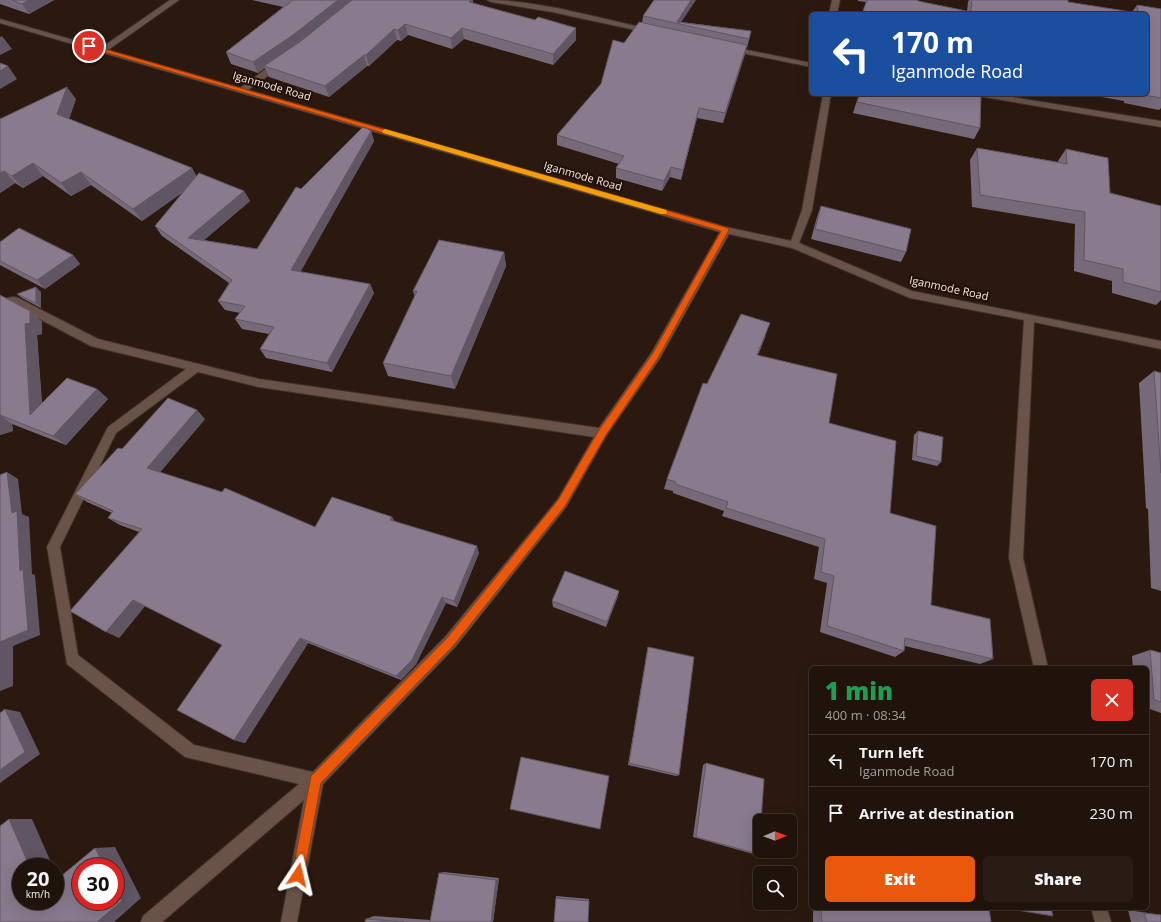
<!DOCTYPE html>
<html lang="en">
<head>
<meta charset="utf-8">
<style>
	:root { --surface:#20130b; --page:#281c14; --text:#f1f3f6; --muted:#a29e9d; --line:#3d322c; --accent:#ea580c }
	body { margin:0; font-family:"Open Sans",sans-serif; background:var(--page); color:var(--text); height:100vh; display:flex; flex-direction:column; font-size:15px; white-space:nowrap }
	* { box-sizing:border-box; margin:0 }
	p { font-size:13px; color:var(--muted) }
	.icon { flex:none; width:22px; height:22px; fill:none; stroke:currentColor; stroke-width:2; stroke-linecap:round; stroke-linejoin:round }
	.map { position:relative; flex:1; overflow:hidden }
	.sheet { position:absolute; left:809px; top:666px; width:340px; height:244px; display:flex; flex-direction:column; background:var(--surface); border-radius:6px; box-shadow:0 4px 16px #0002,0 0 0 1px var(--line) }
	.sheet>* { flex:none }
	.top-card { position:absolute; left:809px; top:12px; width:340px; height:84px; border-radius:6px; box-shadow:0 4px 16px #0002,0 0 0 1px var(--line); background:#1a4fa0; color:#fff; overflow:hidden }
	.needle { width:26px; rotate:89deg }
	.buttons { position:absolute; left:753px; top:814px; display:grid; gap:8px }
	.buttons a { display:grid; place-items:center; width:44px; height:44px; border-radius:6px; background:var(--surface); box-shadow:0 4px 16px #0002,0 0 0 1px var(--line); font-size:20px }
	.speed { position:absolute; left:12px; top:858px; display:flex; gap:8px; font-size:20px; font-weight:700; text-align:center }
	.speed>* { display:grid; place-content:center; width:52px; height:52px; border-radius:50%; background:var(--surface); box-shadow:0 4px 16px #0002,0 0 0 1px var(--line); line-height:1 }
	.speed small { font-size:10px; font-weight:400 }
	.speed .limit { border:6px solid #d22; background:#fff; color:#111 }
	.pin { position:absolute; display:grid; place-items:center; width:34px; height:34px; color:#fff; margin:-17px; border:2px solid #fff; border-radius:50%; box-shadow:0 1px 4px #0007 }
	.me { position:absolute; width:44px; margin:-22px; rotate:10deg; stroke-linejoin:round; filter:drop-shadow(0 0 3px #0008) }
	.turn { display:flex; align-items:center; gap:14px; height:84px; padding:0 16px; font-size:18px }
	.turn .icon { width:52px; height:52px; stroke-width:2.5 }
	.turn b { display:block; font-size:28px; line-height:34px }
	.round { display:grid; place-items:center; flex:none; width:42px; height:42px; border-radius:6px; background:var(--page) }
	.head { display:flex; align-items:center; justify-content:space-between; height:68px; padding:0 16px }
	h1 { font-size:24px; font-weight:800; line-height:30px; color:#1e9e55 }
	.cta { display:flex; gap:8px; margin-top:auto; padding:8px 16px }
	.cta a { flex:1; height:46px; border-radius:6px; background:var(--accent); color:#fff; font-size:16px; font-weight:800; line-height:46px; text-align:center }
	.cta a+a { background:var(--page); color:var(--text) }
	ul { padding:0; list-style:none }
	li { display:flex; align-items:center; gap:12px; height:52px; padding:0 16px; border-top:1px solid var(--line) }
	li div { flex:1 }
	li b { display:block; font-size:15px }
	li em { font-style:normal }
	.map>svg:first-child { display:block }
</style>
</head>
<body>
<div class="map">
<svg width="1161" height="922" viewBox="0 0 1161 922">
	<rect width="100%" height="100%" fill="#2b190f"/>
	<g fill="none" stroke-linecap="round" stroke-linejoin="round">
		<!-- street casing -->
		<g stroke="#40312d" stroke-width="2">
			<g id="street">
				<path d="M 170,0 L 179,0 L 108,50 L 240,88 L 277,61 L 283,61 L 283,65 L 248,90 L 726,227 L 791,241 L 802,210 L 823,94 L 831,94 L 812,210 L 799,243 L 912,291 L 1161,341 L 1161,349 L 1034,322 L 1023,558 L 1048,668 L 1034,668 L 1009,558 L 1024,320 L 910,298 L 792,248 L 729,234 L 660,358 L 606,436 L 566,507 L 456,646 L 323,784 L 297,922 L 281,922 L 304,800 L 162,922 L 141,922 L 143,916 L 299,784 L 185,757 L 67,664 L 47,547 L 108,427 L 186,369 L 91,346 L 13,305 L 0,307 L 0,299 L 14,297 L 18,298 L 98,339 L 259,379 L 599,428 L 652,352 L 720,232 L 0,23 L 0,19 L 101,48 ZM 198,372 L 259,387 L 594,437 L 558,499 L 446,636 L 313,772 L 194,745 L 78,655 L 60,547 L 116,433 Z"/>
				<path d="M 487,0 C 539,0 598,18 649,29 L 653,31 L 649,33 L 552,12 L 491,2 Z"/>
				<path d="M 832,0 L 840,0 L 837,14 L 829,14 Z"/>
				<path d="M 727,46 L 811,63 L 811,67 L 727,50 Z"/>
				<path d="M 974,94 L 993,94 L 1161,121 L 1161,127 L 978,96 Z"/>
				<path d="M 1091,908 L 1107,908 L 1111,922 L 1095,922 Z"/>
			</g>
		</g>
		<!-- street -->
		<use href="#street" fill="#695348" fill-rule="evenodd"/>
	</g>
	<!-- wall -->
	<g fill="#76697a">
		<path d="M 0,0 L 54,0 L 29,14 L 0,4 Z"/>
		<path d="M 252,0 L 473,0 L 473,3 L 535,20 L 576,28 L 576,40 L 553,65 L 464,39 L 452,49 L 408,35 L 401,41 L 397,40 L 369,66 L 367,66 L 329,97 L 269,77 L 265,68 L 258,73 L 231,64 L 226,52 L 283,7 Z"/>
		<path d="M 858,0 L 918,0 L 918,1 L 967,11 L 968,2 L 969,0 L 1068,0 L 1068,2 L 1132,12 L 1137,5 L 1161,9 L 1161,108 L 1159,110 L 1124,103 L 1124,101 L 1085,94 L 1147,94 L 862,14 L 866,2 L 858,1 Z"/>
		<path d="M 643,16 L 682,22 L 751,31 L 749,40 L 747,48 L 746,48 L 745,54 L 723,123 L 697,118 L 681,180 L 670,177 L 662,191 L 616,178 L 616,168 L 619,164 L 557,145 L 557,135 L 601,84 L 624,43 L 642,23 Z"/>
		<path d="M 859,94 L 981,94 L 980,128 L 974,139 L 853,113 Z"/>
		<path d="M 76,99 L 69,119 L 192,168 L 196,176 L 244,191 L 250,201 L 204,240 L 257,249 L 301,189 L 371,131 L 374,141 L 300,272 L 370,284 L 374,293 L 332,372 L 266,358 L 260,349 L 269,334 L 242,329 L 235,319 L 240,313 L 225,310 L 218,301 L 229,283 L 162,236 L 155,226 L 183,192 L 142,221 L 91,185 L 71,196 L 43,176 L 23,188 L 15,183 L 0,193 L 0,119 Z"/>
		<path d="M 977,148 L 1058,162 L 1058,161 L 1066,149 L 1110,193 L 1161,206 L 1161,300 L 1156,305 L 1112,293 L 1112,281 L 1074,271 L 1075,224 L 972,207 L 970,160 Z"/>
		<path d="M 821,206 L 906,252 L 901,262 L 811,239 L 817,217 Z"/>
		<path d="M 0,242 L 73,255 L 80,264 L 45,289 L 0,265 Z"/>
		<path d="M 504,252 L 506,266 L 455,389 L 388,376 L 383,363 L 415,297 L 413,291 Z"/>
		<path d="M 41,292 L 41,308 L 22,298 L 17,294 Z"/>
		<path d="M 0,295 L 30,311 L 42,322 L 42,334 L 37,335 L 42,403 L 97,389 L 108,399 L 66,445 L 12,424 L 13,431 L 0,435 Z"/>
		<path d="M 766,335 L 758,355 L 829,423 L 890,513 L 931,605 L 993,659 L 980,664 L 905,646 L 904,651 L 895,657 L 820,632 L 827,583 L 814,579 L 819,547 L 722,516 L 724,511 L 673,493 L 673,491 L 664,489 L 667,479 L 707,384 Z"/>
		<path d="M 1154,371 L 1161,373 L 1161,591 L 1151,588 L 1148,509 L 1146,508 L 1139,383 Z"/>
		<path d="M 205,419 L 160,472 L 315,527 L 395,521 L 479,553 L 457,607 L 446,603 L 416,664 L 401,680 L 308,643 L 245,743 L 234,740 L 222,645 L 145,606 L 119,638 L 139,532 L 120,525 L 108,518 L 112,513 L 87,502 L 75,494 L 122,449 Z"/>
		<path d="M 918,431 L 941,462 L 937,466 L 912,460 L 914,435 Z"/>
		<path d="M 618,596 L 606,627 L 553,607 L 552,601 Z"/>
		<path d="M 648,647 L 679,775 L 676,776 L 628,765 L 647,652 Z"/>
		<path d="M 1150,650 L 1161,653 L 1161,713 L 1147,708 L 1147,668 L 1133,668 L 1132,656 Z"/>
		<path d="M 706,763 L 758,854 L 753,854 L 693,837 L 703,765 Z"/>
		<path d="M 444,872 L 499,878 L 493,922 L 365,922 L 366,919 L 374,916 L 430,920 L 439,873 Z"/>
		<path d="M 556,896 L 589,899 L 589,901 L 556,898 Z"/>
		<path d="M 813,908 L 989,908 L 991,922 L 813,922 Z"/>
		<path d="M 1128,910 L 1161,915 L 1161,922 L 1131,922 Z"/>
	</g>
	<!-- shaded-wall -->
	<g fill="#605563">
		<path d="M 28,0 L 54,0 L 29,14 L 22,4 Z"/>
		<path d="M 338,0 L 356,0 L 297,46 L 264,66 L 265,68 L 258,73 L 253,62 Z"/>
		<path d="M 471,0 L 473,0 L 474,9 L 469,2 Z"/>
		<path d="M 691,0 L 696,0 L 680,24 L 677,22 Z"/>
		<path d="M 405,24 L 408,35 L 401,41 L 398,30 Z"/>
		<path d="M 462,28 L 464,39 L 452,49 L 451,38 Z"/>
		<path d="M 576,28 L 576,40 L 553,65 L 553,54 Z"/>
		<path d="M 394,29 L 397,40 L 369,66 L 366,55 Z"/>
		<path d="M 2,36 L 12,49 L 0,55 L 0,37 Z"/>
		<path d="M 747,45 L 745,54 L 723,123 L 725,113 Z"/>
		<path d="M 364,55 L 367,66 L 329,97 L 325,86 Z"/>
		<path d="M 8,66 L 17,79 L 0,89 L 0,71 Z"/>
		<path d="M 67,87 L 76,99 L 66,127 L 57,114 Z"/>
		<path d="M 699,108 L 697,118 L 681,180 L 683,170 Z"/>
		<path d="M 371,131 L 374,141 L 296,280 L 291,270 Z"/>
		<path d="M 33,163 L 43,176 L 23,188 L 12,176 Z"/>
		<path d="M 671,167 L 670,177 L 662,191 L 664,181 Z"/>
		<path d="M 192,168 L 199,181 L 142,221 L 133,209 Z"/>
		<path d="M 4,171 L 15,183 L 0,193 L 0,173 Z"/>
		<path d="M 81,172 L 91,185 L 71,196 L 61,183 Z"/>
		<path d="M 244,191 L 250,201 L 195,248 L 188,238 Z"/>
		<path d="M 504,252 L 506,266 L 455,389 L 451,376 Z"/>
		<path d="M 73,255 L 80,264 L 45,289 L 37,280 Z"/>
		<path d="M 370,284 L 374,293 L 332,372 L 327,363 Z"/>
		<path d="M 36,287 L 41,292 L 41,308 L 36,303 Z"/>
		<path d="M 30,311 L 42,322 L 42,334 L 37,335 L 43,425 L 30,415 L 25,324 Z"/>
		<path d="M 97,389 L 108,399 L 66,445 L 53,436 Z"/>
		<path d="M 197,410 L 205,419 L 157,476 L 147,468 Z"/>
		<path d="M 0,415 L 12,424 L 13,431 L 0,435 Z"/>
		<path d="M 7,472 L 18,479 L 22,514 L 29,517 L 32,574 L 35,575 L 40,635 L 13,646 L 13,686 L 0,691 L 0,642 L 20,571 L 12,513 Z"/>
		<path d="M 392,517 L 397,524 L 390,520 Z"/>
		<path d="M 477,546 L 479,553 L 457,607 L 454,601 Z"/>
		<path d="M 619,591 L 618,596 L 606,627 L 607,622 Z"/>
		<path d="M 442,597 L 446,603 L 416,664 L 401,680 L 396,676 Z"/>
		<path d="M 133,600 L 145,606 L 119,638 L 106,632 Z"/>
		<path d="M 300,638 L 308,643 L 245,743 L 234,740 Z"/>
		<path d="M 5,709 L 20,712 L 40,754 L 0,783 L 0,770 Z"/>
		<path d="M 9,819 L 32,819 L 53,867 L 30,867 Z"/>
		<path d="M 115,847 L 141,898 L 114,922 L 97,922 L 115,887 L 115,867 L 105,867 L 95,848 Z"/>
		<path d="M 55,871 L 63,890 L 55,891 Z"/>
		<path d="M 499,878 L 493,922 L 491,922 L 496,880 Z"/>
	</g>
	<!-- building -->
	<g fill="#897a8e" stroke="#605563">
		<path d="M 12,0 L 28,0 L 22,4 Z"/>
		<path d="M 293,0 L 338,0 L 293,35 L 253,62 L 226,52 Z"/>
		<path d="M 352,0 L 471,0 L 469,2 L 535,20 L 538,17 L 576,28 L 553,54 L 462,28 L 451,38 L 405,24 L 398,30 L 394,29 L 366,55 L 364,55 L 325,86 L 264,66 L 301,41 Z"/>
		<path d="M 654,0 L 691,0 L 677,22 L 751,31 L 749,39 L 643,16 Z"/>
		<path d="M 867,0 L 918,0 L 918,1 L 971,12 L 972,0 L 1068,0 L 1068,2 L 1138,13 L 1137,5 L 1161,9 L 1161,98 L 1139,94 L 1147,94 L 1147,14 L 862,14 Z"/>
		<path d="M 639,22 L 747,45 L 725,113 L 699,108 L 683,170 L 671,167 L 664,181 L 616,168 L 624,156 L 557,135 L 601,84 L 613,40 L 624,43 Z"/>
		<path d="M 0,63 L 8,66 L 0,71 Z"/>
		<path d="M 67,87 L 57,114 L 192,168 L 133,209 L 81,172 L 61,183 L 33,163 L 12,176 L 4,171 L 0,173 L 0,119 Z"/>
		<path d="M 860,94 L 981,94 L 980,128 L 857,102 Z"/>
		<path d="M 364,126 L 371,131 L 291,270 L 370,284 L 327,363 L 260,349 L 274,327 L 235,319 L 245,306 L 218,301 L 232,280 L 155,226 L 199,173 L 244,191 L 188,238 L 257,249 L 296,187 L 301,189 Z"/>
		<path d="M 977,148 L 1067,164 L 1066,149 L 1108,158 L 1110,193 L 1161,206 L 1161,292 L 1123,282 L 1123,269 L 1084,260 L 1085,212 L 980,195 Z"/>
		<path d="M 821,206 L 911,229 L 906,252 L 815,229 Z"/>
		<path d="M 19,228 L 73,255 L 37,280 L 0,261 L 0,242 Z"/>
		<path d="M 439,240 L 504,252 L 451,376 L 383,363 L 417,291 L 413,291 Z"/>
		<path d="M 36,287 L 36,303 L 17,294 Z"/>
		<path d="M 0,295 L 30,311 L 30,323 L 25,324 L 30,415 L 67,378 L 97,389 L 53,436 L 0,415 Z"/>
		<path d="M 741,314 L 770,323 L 757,355 L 837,374 L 829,423 L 896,441 L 890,513 L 936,526 L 931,605 L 990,619 L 993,659 L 905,638 L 904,651 L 827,626 L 834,576 L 821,572 L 825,539 L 726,508 L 728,502 L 675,484 L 676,482 L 667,479 L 703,383 L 707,384 Z"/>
		<path d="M 1154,371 L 1161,373 L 1161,473 Z"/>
		<path d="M 168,398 L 197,410 L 147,468 L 222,492 L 225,488 L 315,527 L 332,497 L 392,517 L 390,520 L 477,546 L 454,601 L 442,597 L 412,660 L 396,676 L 300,638 L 234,740 L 177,710 L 222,645 L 133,600 L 106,632 L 70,611 L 142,529 L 108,518 L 113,511 L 75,494 L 118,448 L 122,449 Z"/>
		<path d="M 918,431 L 943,437 L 941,462 L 916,456 Z"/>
		<path d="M 7,472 L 12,513 L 17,511 L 20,571 L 23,569 L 28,630 L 0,642 L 0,662 L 0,475 Z"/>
		<path d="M 565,571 L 619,591 L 607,622 L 552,601 Z"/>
		<path d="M 648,647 L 694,657 L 679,775 L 629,763 Z"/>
		<path d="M 1150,650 L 1161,653 L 1161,702 L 1154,700 Z"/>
		<path d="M 5,709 L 25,752 L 0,770 L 0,713 Z"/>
		<path d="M 521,757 L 609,776 L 600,829 L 510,809 Z"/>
		<path d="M 706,763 L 764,779 L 761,821 L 760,821 L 760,830 L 758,854 L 696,837 Z"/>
		<path d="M 9,819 L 30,867 L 21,867 L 21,901 L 55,901 L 55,881 L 95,848 L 105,867 L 81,867 L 81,901 L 115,901 L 115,887 L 122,901 L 97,922 L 0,922 L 0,826 Z"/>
		<path d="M 439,873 L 496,880 L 491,922 L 430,922 Z"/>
		<path d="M 556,898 L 589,901 L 588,922 L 554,922 Z"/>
		<path d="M 821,908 L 989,908 L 991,922 L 822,922 Z"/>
		<path d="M 1004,908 L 1051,908 L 1053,916 Z"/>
		<path d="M 1144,913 L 1161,915 L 1161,922 L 1147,922 Z"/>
		<path d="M 366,919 L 404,922 L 365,922 Z"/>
	</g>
	<!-- route -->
	<path fill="#ea580c" stroke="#983908" d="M 87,44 L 728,228 L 729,230 L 658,358 L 606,435 L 565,506 L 454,645 L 321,783 L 304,875 L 303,879 L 298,881 L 294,879 L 292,875 L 311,776 L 447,638 L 558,500 L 599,430 L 653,353 L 721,231 L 87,47 Z"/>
	<!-- slow -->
	<path fill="#f59e0b" d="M 385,129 L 666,210 L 667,212 L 666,214 L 661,214 L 383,133 L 382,131 Z"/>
	<g text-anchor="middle" stroke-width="4" stroke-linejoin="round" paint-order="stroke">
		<!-- far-street labels -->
		<g font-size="11" fill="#f4e7e0" stroke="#211007">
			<text transform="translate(272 86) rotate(16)" y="4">Iganmode Road</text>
			<text transform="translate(583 176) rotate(16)" y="4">Iganmode Road</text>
			<text transform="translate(949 288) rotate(12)" y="4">Iganmode Road</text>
		</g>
	</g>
</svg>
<div class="buttons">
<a><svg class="needle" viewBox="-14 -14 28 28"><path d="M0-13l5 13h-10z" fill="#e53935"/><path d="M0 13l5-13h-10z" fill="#a29e9d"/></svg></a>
<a><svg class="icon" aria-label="search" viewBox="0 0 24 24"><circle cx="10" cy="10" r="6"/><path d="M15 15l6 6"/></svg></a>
</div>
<div class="speed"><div>20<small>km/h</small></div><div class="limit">30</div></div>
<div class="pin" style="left:89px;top:46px;background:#d93025"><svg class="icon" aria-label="arrive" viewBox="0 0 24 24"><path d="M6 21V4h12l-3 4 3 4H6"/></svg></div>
<svg class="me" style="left:298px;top:875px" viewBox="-20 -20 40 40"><path d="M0-17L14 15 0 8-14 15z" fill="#ea580c" stroke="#fff" stroke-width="4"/></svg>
<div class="top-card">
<div class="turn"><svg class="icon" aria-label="left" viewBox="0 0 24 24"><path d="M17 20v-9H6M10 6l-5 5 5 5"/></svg><div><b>170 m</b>Iganmode Road</div></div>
</div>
<section class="sheet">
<div class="head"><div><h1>1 min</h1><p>400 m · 08:34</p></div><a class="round" style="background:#d93025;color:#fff"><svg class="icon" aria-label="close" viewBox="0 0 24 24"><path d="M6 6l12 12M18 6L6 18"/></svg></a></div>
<ul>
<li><svg class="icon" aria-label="left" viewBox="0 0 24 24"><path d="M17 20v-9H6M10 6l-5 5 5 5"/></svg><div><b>Turn left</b><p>Iganmode Road</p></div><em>170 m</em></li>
<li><svg class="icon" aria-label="arrive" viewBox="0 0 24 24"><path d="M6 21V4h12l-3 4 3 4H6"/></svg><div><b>Arrive at destination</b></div><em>230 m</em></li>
</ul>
<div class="cta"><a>Exit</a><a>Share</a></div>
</section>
</div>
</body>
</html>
